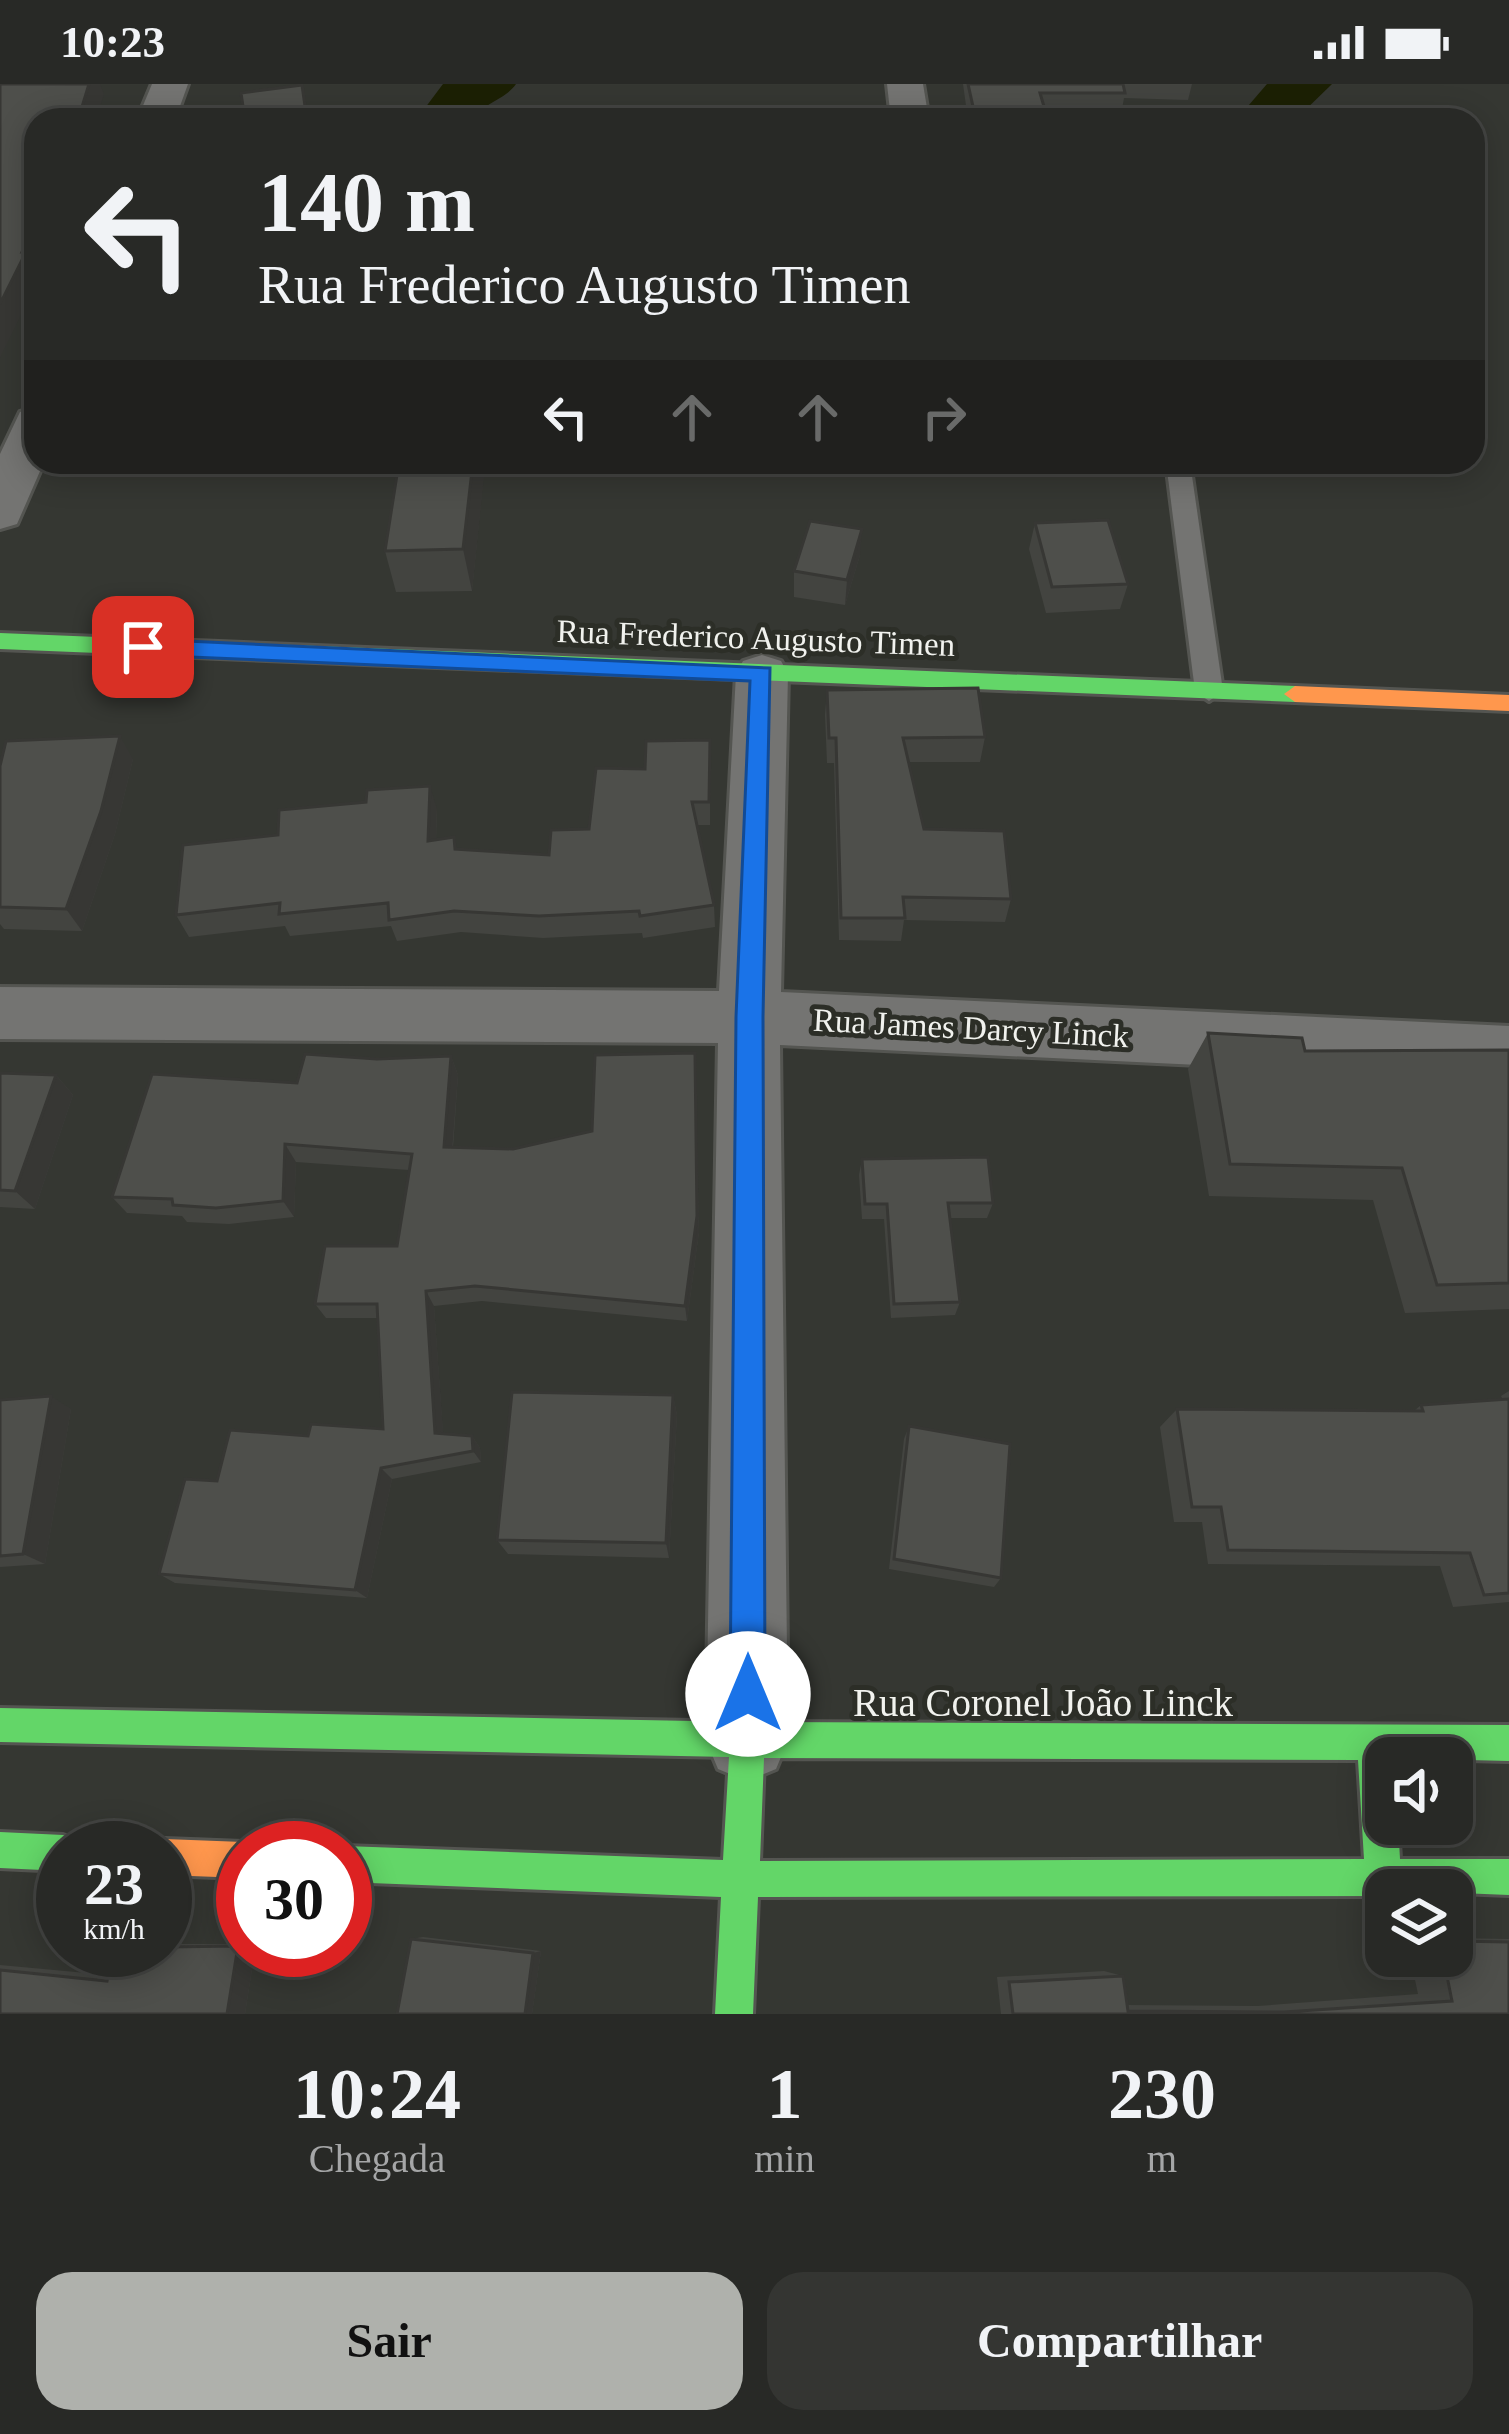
<!DOCTYPE html>
<html lang="pt">
<head>
<meta charset="utf-8">
<style>
	:root { --surface:#282926; --page:#343532; --text:#f1f3f6; --muted:#a5a6a7; --line:#444543; --accent:#afb1ac }
	body { margin:0; font-family:"Times New Roman",serif; background:var(--page); color:var(--text); height:100vh; display:flex; flex-direction:column; font-size:45px; white-space:nowrap }
	* { box-sizing:border-box; margin:0 }
	p { font-size:39px; color:var(--muted) }
	.icon { flex:none; width:66px; height:66px; fill:none; stroke:currentColor; stroke-width:2; stroke-linecap:round; stroke-linejoin:round }
	.map { position:relative; height:1930px; overflow:hidden }
	.panel { display:flex; flex-direction:column; background:var(--surface); flex:1 }
	.panel>* { flex:none }
	.hud { position:absolute; left:24px; top:24px; width:1461px; height:366px; border-radius:36px; box-shadow:0 6px 30px #0003,0 0 0 3px var(--line); background:#282926; color:var(--text); overflow:hidden }
	.tools { position:absolute; left:1365px; top:1653px; display:grid; gap:24px }
	.tools a { display:grid; place-items:center; width:108px; height:108px; border-radius:24px; background:var(--surface); box-shadow:0 6px 30px #0003,0 0 0 3px var(--line); font-size:60px }
	.speed { position:absolute; left:36px; top:1737px; display:flex; gap:24px; font-size:60px; font-weight:700; text-align:center }
	.speed>* { display:grid; place-content:center; width:156px; height:156px; border-radius:50%; background:var(--surface); box-shadow:0 6px 30px #0003,0 0 0 3px var(--line); line-height:1 }
	.speed small { font-size:30px; font-weight:400 }
	.speed .limit { border:18px solid #d22; background:#fff; color:#111 }
	.pin { position:absolute; display:grid; place-items:center; width:102px; height:102px; color:#fff; margin:-51px; border-radius:24px; box-shadow:0 6px 18px #0006 }
	.me { position:absolute; width:132px; margin:-66px; rotate:0deg; stroke-linejoin:round; filter:drop-shadow(0 0 9px #0008) }
	.turn { display:flex; align-items:center; gap:42px; height:252px; padding:0 36px; font-size:54px }
	.turn .icon { width:156px; height:156px; stroke-width:2.5 }
	.turn b { display:block; font-size:84px; line-height:102px }
	.lanes { display:flex; align-items:center; height:114px; padding:0 36px; background:#0003; justify-content:center; gap:60px; direction:ltr }
	.lanes .off { opacity:.35 }
	.eta { display:flex; justify-content:space-evenly; align-items:center; height:204px; text-align:center }
	.eta b { font-size:72px; font-weight:600; line-height:84px }
	.primary-button { display:flex; gap:24px; margin-top:auto; padding:24px 36px }
	.primary-button a { flex:1; height:138px; border-radius:36px; background:var(--accent); color:#111; font-size:48px; font-weight:600; line-height:138px; text-align:center }
	.primary-button a+a { background:var(--page); color:var(--text) }
	.status { display:flex; justify-content:space-between; align-items:center; height:84px; padding:0 60px; background:var(--surface); direction:ltr }
	.status svg { height:33px; fill:currentColor }
	.map>svg:first-child { display:block }
</style>
</head>
<body>
<div class="status"><b>10:23</b><svg viewBox="0 0 49 12"><path d="M0 12V9h3v3zM5 12V6h3v6zM10 12V3h3v9zM15 12V0h3v12zM26 1h20v11H26zM47 4h2v5h-2z"/></svg></div>
<div class="map">
<svg width="1509" height="1930" viewBox="0 0 1509 1930">
	<rect width="100%" height="100%" fill="#353732"/>
	<g fill="none" stroke-linecap="round" stroke-linejoin="round">
		<!-- river -->
		<g fill="#1c2004" fill-rule="evenodd">
			<path d="M 443,0 L 516,0 C 504,17 483,18 474,36 L 416,36 Z"/>
			<path d="M 1267,0 L 1332,0 L 1295,36 L 1236,36 Z"/>
		</g>
		<!-- lane casing -->
		<g stroke="#545551" stroke-width="6">
			<path id="lane" d="M 1166,378 L 1190,378 L 1223,607 L 1209,617 L 1195,607 Z"/>
		</g>
		<!-- street casing -->
		<g stroke="#545551" stroke-width="6">
			<g id="street">
				<path d="M 152,0 L 188,0 L 175,36 L 137,36 Z"/>
				<path d="M 887,0 L 923,0 L 929,36 L 891,36 Z"/>
				<path d="M 36,324 L 36,378 L 44,378 L 17,440 L 0,445 L 0,370 L 20,328 Z"/>
				<path d="M 762,571 L 781,577 L 788,590 L 781,908 L 1509,942 L 1509,996 L 780,961 L 788,1656 L 776,1685 L 747,1697 L 718,1685 L 706,1656 L 718,959 L 0,955 L 0,903 L 719,907 L 736,590 L 743,577 Z"/>
			</g>
		</g>
		<!-- fast casing -->
		<g stroke="#545551" stroke-width="6">
			<g id="fast">
				<path d="M 0,549 L 1295,602 L 1306,610 L 1295,618 L 0,565 Z"/>
				<path d="M 0,1624 L 747,1638 L 1509,1641 L 1509,1677 L 1386,1674 L 1386,1740 L 1398,1740 L 1400,1775 L 1509,1775 L 1509,1811 L 1386,1806 L 1386,1812 L 758,1813 L 753,1930 L 715,1930 L 721,1813 L 345,1798 L 345,1764 L 339,1764 L 345,1762 L 723,1776 L 729,1673 L 0,1658 ZM 764,1674 L 1358,1676 L 1364,1775 L 760,1777 Z"/>
				<path d="M 0,1748 L 63,1751 L 76,1756 L 79,1764 L 63,1764 L 63,1787 L 0,1784 Z"/>
			</g>
		</g>
		<!-- slow casing -->
		<g stroke="#545551" stroke-width="6">
			<g id="slow">
				<path d="M 1295,602 L 1509,611 L 1509,627 L 1295,618 L 1284,610 Z"/>
				<path d="M 165,1755 L 243,1758 L 256,1764 L 243,1764 L 243,1794 L 165,1791 L 165,1764 L 150,1764 Z"/>
			</g>
		</g>
		<!-- lane -->
		<use href="#lane" fill="#747472" fill-rule="evenodd"/>
		<!-- street -->
		<use href="#street" fill="#747472" fill-rule="evenodd"/>
		<!-- fast -->
		<use href="#fast" fill="#63d668" fill-rule="evenodd"/>
		<!-- slow -->
		<use href="#slow" fill="#ff974d" fill-rule="evenodd"/>
	</g>
	<!-- wall -->
	<g fill="#434440">
		<path d="M 963,0 L 1192,0 L 1188,16 L 1124,14 L 1121,31 L 1046,31 L 1048,36 L 968,36 Z"/>
		<path d="M 68,378 L 485,378 L 472,507 L 396,508 L 385,467 L 399,382 L 73,387 Z"/>
		<path d="M 1035,439 L 1128,500 L 1120,525 L 1046,529 L 1029,465 Z"/>
		<path d="M 860,471 L 845,521 L 794,513 L 794,487 Z"/>
		<path d="M 827,606 L 985,653 L 980,678 L 909,678 L 924,745 L 1011,815 L 1005,838 L 904,836 L 901,857 L 839,856 L 834,679 L 827,679 L 825,631 Z"/>
		<path d="M 710,656 L 710,741 L 697,741 L 714,821 L 715,843 L 643,854 L 642,849 L 543,854 L 461,848 L 397,857 L 391,842 L 290,852 L 285,842 L 189,853 L 176,831 L 278,751 L 437,725 L 436,756 L 457,765 L 549,771 L 589,745 L 645,685 Z"/>
		<path d="M 133,675 L 115,750 L 82,847 L 4,845 L 0,840 L 0,682 Z"/>
		<path d="M 1208,949 L 1305,967 L 1509,966 L 1509,1225 L 1405,1229 L 1373,1116 L 1209,1112 L 1188,985 Z"/>
		<path d="M 695,969 L 699,1148 L 687,1237 L 482,1217 L 434,1222 L 443,1350 L 472,1352 L 480,1364 L 481,1378 L 392,1395 L 367,1514 L 175,1499 L 159,1490 L 217,1397 L 308,1352 L 383,1345 L 378,1234 L 326,1234 L 315,1220 L 397,1162 L 409,1086 L 296,1078 L 294,1133 L 229,1140 L 187,1138 L 182,1132 L 127,1129 L 112,1113 L 297,999 L 377,975 L 451,972 L 458,991 L 453,1063 L 513,1065 L 592,1047 Z"/>
		<path d="M 0,989 L 56,991 L 73,1011 L 35,1125 L 0,1123 Z"/>
		<path d="M 862,1075 L 993,1119 L 987,1134 L 950,1134 L 960,1218 L 955,1231 L 891,1234 L 884,1135 L 862,1135 L 859,1091 Z"/>
		<path d="M 1509,1307 L 1509,1518 L 1453,1523 L 1440,1482 L 1208,1480 L 1202,1438 L 1174,1438 L 1160,1343 L 1177,1325 L 1414,1327 L 1421,1321 L 1503,1316 L 1501,1312 Z"/>
		<path d="M 673,1311 L 677,1331 L 669,1474 L 508,1470 L 497,1456 Z"/>
		<path d="M 0,1316 L 71,1325 L 45,1480 L 0,1483 Z"/>
		<path d="M 909,1342 L 1001,1494 L 994,1503 L 889,1485 L 904,1355 Z"/>
		<path d="M 423,1853 L 541,1867 L 532,1930 L 411,1855 Z"/>
		<path d="M 1452,1854 L 1509,1855 L 1509,1930 L 1001,1930 L 997,1893 L 1104,1887 L 1123,1892 L 1127,1921 L 1258,1922 L 1418,1910 L 1410,1872 L 1452,1872 Z"/>
		<path d="M 165,1860 L 243,1860 L 243,1866 L 255,1866 L 245,1930 L 0,1930 L 0,1881 L 108,1891 L 165,1866 Z"/>
	</g>
	<!-- shaded-wall -->
	<g fill="#373734">
		<path d="M 89,0 L 100,0 L 104,10 L 96,36 L 78,36 Z"/>
		<path d="M 36,139 L 36,200 L 0,274 L 0,220 Z"/>
		<path d="M 473,378 L 485,378 L 485,383 L 472,507 L 463,465 Z"/>
		<path d="M 862,445 L 860,471 L 845,521 L 847,496 Z"/>
		<path d="M 120,652 L 133,675 L 115,750 L 82,847 L 66,825 Z"/>
		<path d="M 430,702 L 437,725 L 435,779 L 428,757 Z"/>
		<path d="M 695,969 L 699,1148 L 687,1237 L 685,1222 Z"/>
		<path d="M 451,972 L 458,991 L 451,1081 L 444,1063 Z"/>
		<path d="M 56,991 L 73,1011 L 35,1125 L 15,1107 Z"/>
		<path d="M 285,1060 L 296,1078 L 294,1133 L 283,1117 Z"/>
		<path d="M 426,1207 L 434,1222 L 444,1361 L 435,1349 Z"/>
		<path d="M 673,1311 L 677,1331 L 669,1474 L 666,1459 Z"/>
		<path d="M 51,1312 L 71,1325 L 45,1480 L 23,1470 Z"/>
		<path d="M 472,1352 L 480,1364 L 481,1378 L 473,1367 Z"/>
		<path d="M 381,1384 L 392,1395 L 367,1514 L 355,1506 Z"/>
		<path d="M 243,1861 L 243,1866 L 255,1866 L 245,1930 L 227,1930 L 238,1862 Z"/>
		<path d="M 541,1867 L 532,1930 L 525,1930 L 533,1869 Z"/>
	</g>
	<!-- building -->
	<g fill="#4e4f4b" stroke="#373734" stroke-width="3">
		<path d="M 0,0 L 89,0 L 78,36 L 36,36 L 36,139 L 22,168 L 26,168 L 0,220 Z"/>
		<path d="M 968,0 L 1123,0 L 1125,9 L 1040,9 L 1048,36 L 976,36 Z"/>
		<path d="M 302,1 L 307,36 L 245,36 L 241,9 Z"/>
		<path d="M 399,378 L 473,378 L 463,465 L 385,467 Z"/>
		<path d="M 1108,436 L 1128,500 L 1052,503 L 1035,439 Z"/>
		<path d="M 810,437 L 862,445 L 847,496 L 794,487 Z"/>
		<path d="M 978,604 L 985,653 L 903,654 L 924,745 L 1004,747 L 1011,815 L 903,813 L 905,834 L 841,834 L 836,654 L 829,654 L 827,606 Z"/>
		<path d="M 120,652 L 101,727 L 66,825 L 0,823 L 0,682 L 6,657 Z"/>
		<path d="M 710,656 L 709,718 L 692,718 L 714,821 L 640,832 L 639,827 L 539,832 L 454,827 L 389,836 L 388,819 L 279,830 L 280,819 L 176,831 L 183,761 L 278,751 L 279,726 L 366,718 L 367,706 L 430,702 L 428,757 L 454,753 L 455,765 L 549,771 L 551,746 L 589,745 L 596,684 L 645,685 L 646,657 Z"/>
		<path d="M 1208,949 L 1302,954 L 1305,967 L 1509,966 L 1509,1199 L 1437,1201 L 1402,1084 L 1230,1080 Z"/>
		<path d="M 695,969 L 697,1132 L 685,1222 L 475,1202 L 426,1207 L 435,1349 L 472,1352 L 473,1367 L 381,1384 L 355,1506 L 159,1490 L 185,1395 L 217,1397 L 230,1346 L 308,1352 L 311,1340 L 383,1345 L 377,1220 L 315,1220 L 325,1162 L 397,1162 L 412,1070 L 285,1060 L 283,1117 L 216,1124 L 173,1121 L 172,1115 L 112,1113 L 152,990 L 297,999 L 305,970 L 377,975 L 451,972 L 444,1063 L 513,1065 L 592,1047 L 595,971 Z"/>
		<path d="M 0,989 L 56,991 L 15,1107 L 0,1106 Z"/>
		<path d="M 988,1073 L 993,1119 L 948,1119 L 960,1218 L 894,1220 L 887,1120 L 865,1120 L 862,1075 Z"/>
		<path d="M 512,1308 L 673,1311 L 666,1459 L 497,1456 Z"/>
		<path d="M 51,1312 L 23,1470 L 0,1472 L 0,1316 Z"/>
		<path d="M 1509,1315 L 1509,1509 L 1484,1511 L 1470,1469 L 1228,1466 L 1221,1423 L 1192,1423 L 1177,1325 L 1423,1327 L 1421,1321 Z"/>
		<path d="M 909,1342 L 1010,1360 L 1001,1494 L 894,1475 Z"/>
		<path d="M 411,1855 L 533,1869 L 525,1930 L 397,1930 Z"/>
		<path d="M 1452,1857 L 1509,1858 L 1509,1930 L 1013,1930 L 1009,1898 L 1123,1892 L 1128,1927 L 1284,1928 L 1452,1917 L 1443,1872 L 1452,1872 Z"/>
		<path d="M 238,1862 L 227,1930 L 0,1930 L 0,1886 L 107,1897 L 113,1866 L 165,1866 L 165,1863 Z"/>
	</g>
	<!-- route -->
	<path fill="#1a73e8" stroke="#114b97" stroke-width="3" d="M 143,555 L 770,584 L 763,933 L 765,1610 L 760,1623 L 748,1628 L 735,1623 L 730,1610 L 736,933 L 750,597 L 143,571 L 132,563 Z"/>
	<g text-anchor="middle" stroke-width="10" stroke-linejoin="round" paint-order="stroke">
		<!-- street labels -->
		<g font-size="33" fill="#f1f2ee" stroke="#2c2e27">
			<text transform="translate(756 553) rotate(2)" y="12">Rua Frederico Augusto Timen</text>
			<text transform="translate(971 943) rotate(3)" y="12">Rua James Darcy Linck</text>
		</g>
		<!-- near-street labels -->
		<g font-size="39" fill="#f1f2ee" stroke="#2c2e27">
			<text x="1043" y="1632">Rua Coronel João Linck</text>
		</g>
	</g>
</svg>
<div class="tools">
<a><svg class="icon" aria-label="sound" viewBox="0 0 24 24"><path d="M4 9h4l5-4v14l-5-4H4zM17 9q2 3 0 6"/></svg></a>
<a><svg class="icon" aria-label="layers" viewBox="0 0 24 24"><path d="M12 4l9 5-9 5-9-5zM3 14l9 5 9-5"/></svg></a>
</div>
<div class="speed"><div>23<small>km/h</small></div><div class="limit">30</div></div>
<div class="pin" style="left:143px;top:563px;background:#d93025"><svg class="icon" aria-label="arrive" viewBox="0 0 24 24"><path d="M6 21V4h12l-3 4 3 4H6"/></svg></div>
<svg class="me" style="left:748px;top:1610px" viewBox="-20 -20 40 40"><circle r="19" fill="#fff"/><path d="M0-13L10 11 0 6-10 11z" fill="#1a73e8"/></svg>
<div class="hud">
<div class="turn"><svg class="icon" aria-label="left" viewBox="0 0 24 24"><path d="M17 20v-9H6M10 6l-5 5 5 5"/></svg><div><b>140 m</b>Rua Frederico Augusto Timen</div></div>
<div class="lanes"><svg class="icon" aria-label="left" viewBox="0 0 24 24"><path d="M17 20v-9H6M10 6l-5 5 5 5"/></svg><svg class="icon off" aria-label="ahead" viewBox="0 0 24 24"><path d="M12 20V5M6 11l6-6 6 6"/></svg><svg class="icon off" aria-label="ahead" viewBox="0 0 24 24"><path d="M12 20V5M6 11l6-6 6 6"/></svg><svg class="icon off" aria-label="right" viewBox="0 0 24 24"><path d="M7 20v-9h11M14 6l5 5-5 5"/></svg></div>
</div>
</div>
<section class="panel">
<div class="eta">
<div><b>10:24</b><p>Chegada</p></div>
<div><b>1</b><p>min</p></div>
<div><b>230</b><p>m</p></div>
</div>
<div class="primary-button"><a>Sair</a><a>Compartilhar</a></div>
</section>
</body>
</html>
